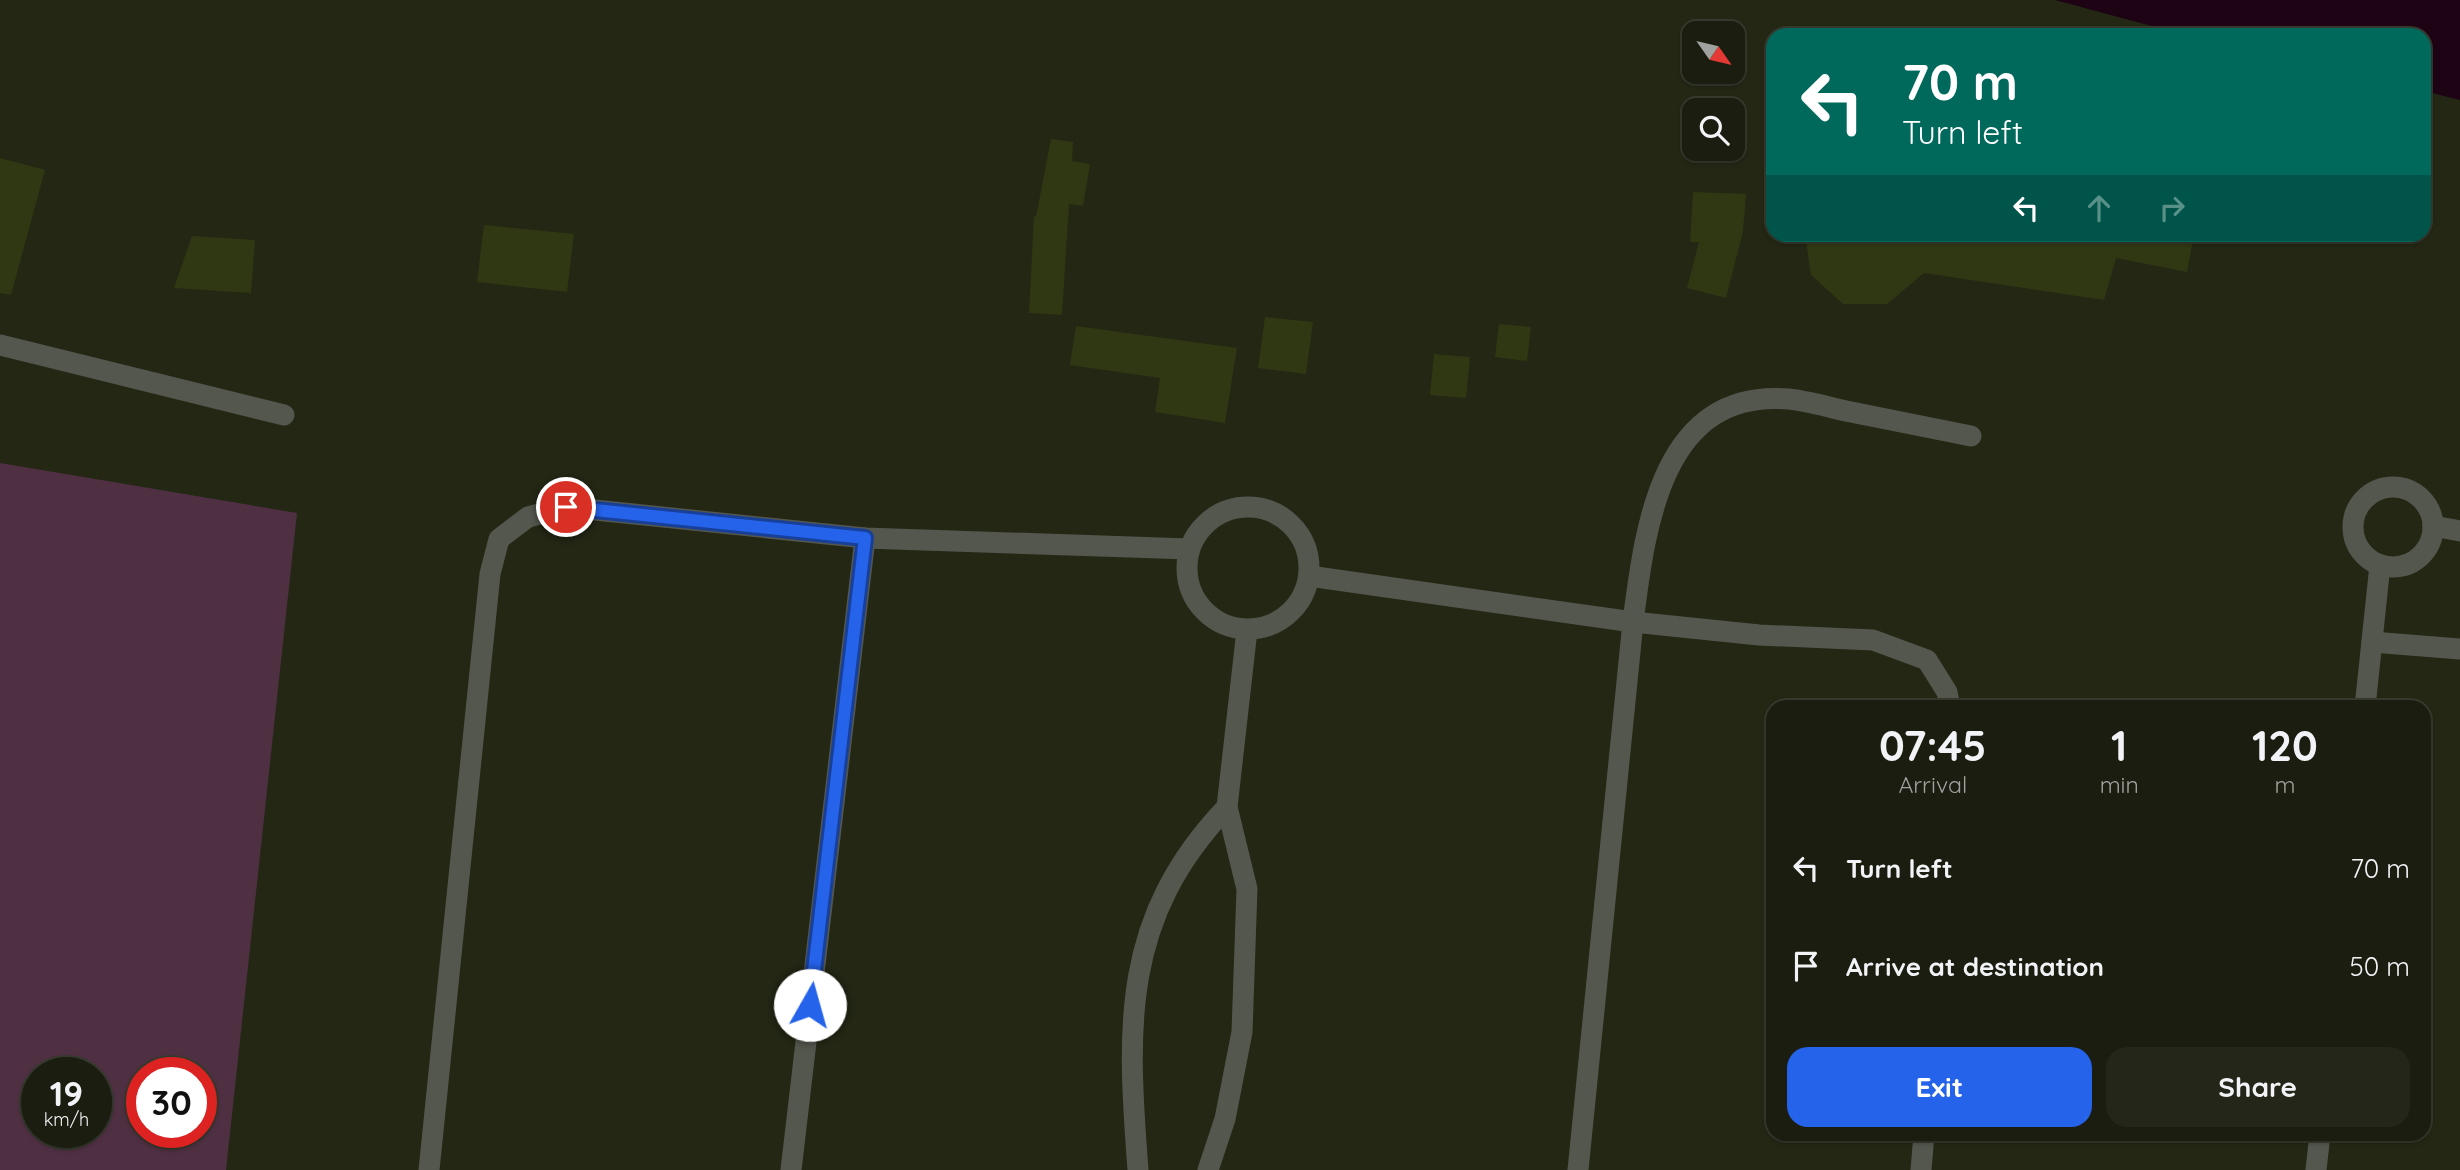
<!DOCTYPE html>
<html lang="en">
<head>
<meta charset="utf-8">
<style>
	:root { --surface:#1a1d0f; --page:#232618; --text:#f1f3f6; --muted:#9fa29e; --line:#383b2f; --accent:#2563eb }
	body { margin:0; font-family:Quicksand,sans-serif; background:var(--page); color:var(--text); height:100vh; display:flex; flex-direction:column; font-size:26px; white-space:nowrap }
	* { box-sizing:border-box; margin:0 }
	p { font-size:23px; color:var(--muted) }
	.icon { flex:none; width:38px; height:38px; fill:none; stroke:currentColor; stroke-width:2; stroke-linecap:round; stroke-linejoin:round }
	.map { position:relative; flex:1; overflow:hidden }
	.sheet { position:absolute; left:1766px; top:700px; width:665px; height:441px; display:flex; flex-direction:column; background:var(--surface); border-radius:21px; box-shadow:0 2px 5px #0004,0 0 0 2px var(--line) }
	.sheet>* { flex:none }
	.banner { position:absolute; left:1766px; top:28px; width:665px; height:214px; border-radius:21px; box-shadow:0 2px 5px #0004,0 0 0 2px var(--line); background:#00695c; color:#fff; overflow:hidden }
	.needle { width:46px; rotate:124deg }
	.tools { position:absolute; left:1682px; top:21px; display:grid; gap:14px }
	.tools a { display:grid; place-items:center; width:63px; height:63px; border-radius:14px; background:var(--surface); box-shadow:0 2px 5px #0004,0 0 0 2px var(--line); font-size:35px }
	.speed { position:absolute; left:21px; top:1057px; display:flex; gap:14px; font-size:35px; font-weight:700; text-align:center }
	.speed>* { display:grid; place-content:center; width:91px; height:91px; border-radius:50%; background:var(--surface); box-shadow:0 2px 5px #0004,0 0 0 2px var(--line); line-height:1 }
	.speed small { font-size:18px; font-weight:400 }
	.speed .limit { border:10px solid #d22; background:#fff; color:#111 }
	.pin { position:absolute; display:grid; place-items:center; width:60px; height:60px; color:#fff; margin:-30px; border:4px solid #fff; border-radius:50%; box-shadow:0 2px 7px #0007 }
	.me { position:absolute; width:77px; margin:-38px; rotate:7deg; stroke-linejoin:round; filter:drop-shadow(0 0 5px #0008) }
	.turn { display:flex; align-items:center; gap:24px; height:147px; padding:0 21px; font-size:32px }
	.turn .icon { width:91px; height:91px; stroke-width:2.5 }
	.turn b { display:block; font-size:49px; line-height:60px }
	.lanes { display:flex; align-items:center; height:66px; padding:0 21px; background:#0003; justify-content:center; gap:35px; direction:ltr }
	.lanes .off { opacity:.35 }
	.eta { display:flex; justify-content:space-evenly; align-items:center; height:119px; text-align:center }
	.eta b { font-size:42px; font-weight:700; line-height:49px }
	.primary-button { display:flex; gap:14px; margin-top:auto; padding:14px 21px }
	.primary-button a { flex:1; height:80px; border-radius:21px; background:var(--accent); color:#fff; font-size:28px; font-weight:700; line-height:80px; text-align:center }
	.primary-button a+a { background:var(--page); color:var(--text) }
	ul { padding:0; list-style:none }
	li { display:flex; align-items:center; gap:21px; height:98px; padding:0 21px }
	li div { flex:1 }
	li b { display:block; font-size:26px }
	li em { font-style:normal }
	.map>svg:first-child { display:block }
</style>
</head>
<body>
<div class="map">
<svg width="2460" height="1170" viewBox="0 0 2460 1170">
	<rect width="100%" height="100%" fill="#232714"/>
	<!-- green -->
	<path fill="#4f3043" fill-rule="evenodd" d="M 0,463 L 297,513 L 226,1170 L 0,1170 ZM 37,1073 L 96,1073 L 96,1132 L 37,1132 ZM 142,1073 L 201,1073 L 201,1132 L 142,1132 Z"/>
	<!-- water -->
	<path fill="#1e0315" d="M 2055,0 L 2460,0 L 2460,100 L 2424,91 L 2424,35 L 2185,35 Z"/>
	<!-- building -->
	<g fill="#303813">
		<path d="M 1051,139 L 1073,142 L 1072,161 L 1090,164 L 1083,206 L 1069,204 L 1062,315 L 1029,313 L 1034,216 L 1036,217 Z"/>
		<path d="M 0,158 L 45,170 L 11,295 L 0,293 Z"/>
		<path d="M 1693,192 L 1746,194 L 1743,231 L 1726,298 L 1687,288 L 1699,242 L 1690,242 Z"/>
		<path d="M 484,225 L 574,234 L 567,292 L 477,282 Z"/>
		<path d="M 1805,234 L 2194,234 L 2187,272 L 2116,258 L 2104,300 L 1924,273 L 1887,304 L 1843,304 L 1811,275 Z"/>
		<path d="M 192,236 L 255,240 L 251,293 L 174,288 Z"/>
		<path d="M 1265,317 L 1313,322 L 1306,374 L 1258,368 Z"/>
		<path d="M 1499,324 L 1531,327 L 1527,361 L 1495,357 Z"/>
		<path d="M 1076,326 L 1237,348 L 1225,423 L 1155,412 L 1160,378 L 1070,365 Z"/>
		<path d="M 1434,354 L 1470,357 L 1466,398 L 1430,395 Z"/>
	</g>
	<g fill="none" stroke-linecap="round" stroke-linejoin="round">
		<!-- minor -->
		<g stroke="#54574e" stroke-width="21">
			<path d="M 0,345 L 284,415"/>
			<circle cx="2393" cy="527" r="40"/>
			<circle cx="1248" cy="568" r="61"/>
			<path d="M 2433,526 L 2460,531"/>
			<path d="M 1309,576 L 1633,622 L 1759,635 L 1873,640 L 1927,660 L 1947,692 L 1950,707"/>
			<path d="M 2372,642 L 2460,649"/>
			<path d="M 2365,707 L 2380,565"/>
			<path d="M 429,1170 L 490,574 L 499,539 L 528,517 L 566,507 L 865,538 L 1189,549"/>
			<path d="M 791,1170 L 865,538"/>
			<path d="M 1138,1170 C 1127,1026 1121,918 1227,807"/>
			<path d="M 1208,1170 L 1225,1119 L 1242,1032 L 1247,889 L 1227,807 L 1247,630"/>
			<path d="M 1578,1170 L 1633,622 C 1645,528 1661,388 1789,399 C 1808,401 1828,407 1846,411 C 1888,419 1929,428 1971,436"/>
			<path d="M 1921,1170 L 1924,1134"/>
			<path d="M 2316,1170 L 2320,1134"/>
		</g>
	</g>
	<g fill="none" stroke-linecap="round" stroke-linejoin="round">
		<!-- route casing -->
		<g stroke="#184099" stroke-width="18">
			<path id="route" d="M 566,507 L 865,538 L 810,1005"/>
		</g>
		<!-- route -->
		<use href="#route" stroke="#2563eb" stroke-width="12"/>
	</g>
</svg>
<div class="tools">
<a><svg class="needle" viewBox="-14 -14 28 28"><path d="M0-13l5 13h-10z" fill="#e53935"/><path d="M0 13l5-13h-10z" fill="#9fa29e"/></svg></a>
<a><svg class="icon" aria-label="search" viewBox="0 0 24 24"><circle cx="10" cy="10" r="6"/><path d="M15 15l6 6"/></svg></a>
</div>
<div class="speed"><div>19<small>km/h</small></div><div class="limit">30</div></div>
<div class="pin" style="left:566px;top:507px;background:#d93025"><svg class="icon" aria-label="arrive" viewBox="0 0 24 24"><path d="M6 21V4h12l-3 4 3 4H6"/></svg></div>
<svg class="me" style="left:810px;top:1005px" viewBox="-20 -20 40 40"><circle r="19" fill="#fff"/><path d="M0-13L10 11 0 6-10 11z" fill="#2563eb"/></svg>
<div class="banner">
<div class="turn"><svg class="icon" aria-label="left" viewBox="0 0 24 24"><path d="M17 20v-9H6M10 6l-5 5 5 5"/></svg><div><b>70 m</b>Turn left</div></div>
<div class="lanes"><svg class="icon" aria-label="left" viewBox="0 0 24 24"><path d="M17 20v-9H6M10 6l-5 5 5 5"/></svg><svg class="icon off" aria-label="ahead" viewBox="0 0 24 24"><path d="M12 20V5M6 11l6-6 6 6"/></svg><svg class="icon off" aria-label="right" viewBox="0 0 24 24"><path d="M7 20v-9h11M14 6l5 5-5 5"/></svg></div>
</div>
<section class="sheet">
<div class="eta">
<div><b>07:45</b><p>Arrival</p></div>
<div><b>1</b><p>min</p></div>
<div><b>120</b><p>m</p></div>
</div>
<ul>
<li><svg class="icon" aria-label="left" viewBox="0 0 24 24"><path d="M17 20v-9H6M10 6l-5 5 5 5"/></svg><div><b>Turn left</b></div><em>70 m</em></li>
<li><svg class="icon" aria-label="arrive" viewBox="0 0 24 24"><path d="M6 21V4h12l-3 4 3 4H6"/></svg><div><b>Arrive at destination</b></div><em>50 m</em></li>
</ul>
<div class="primary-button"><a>Exit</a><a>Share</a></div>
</section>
</div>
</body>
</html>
